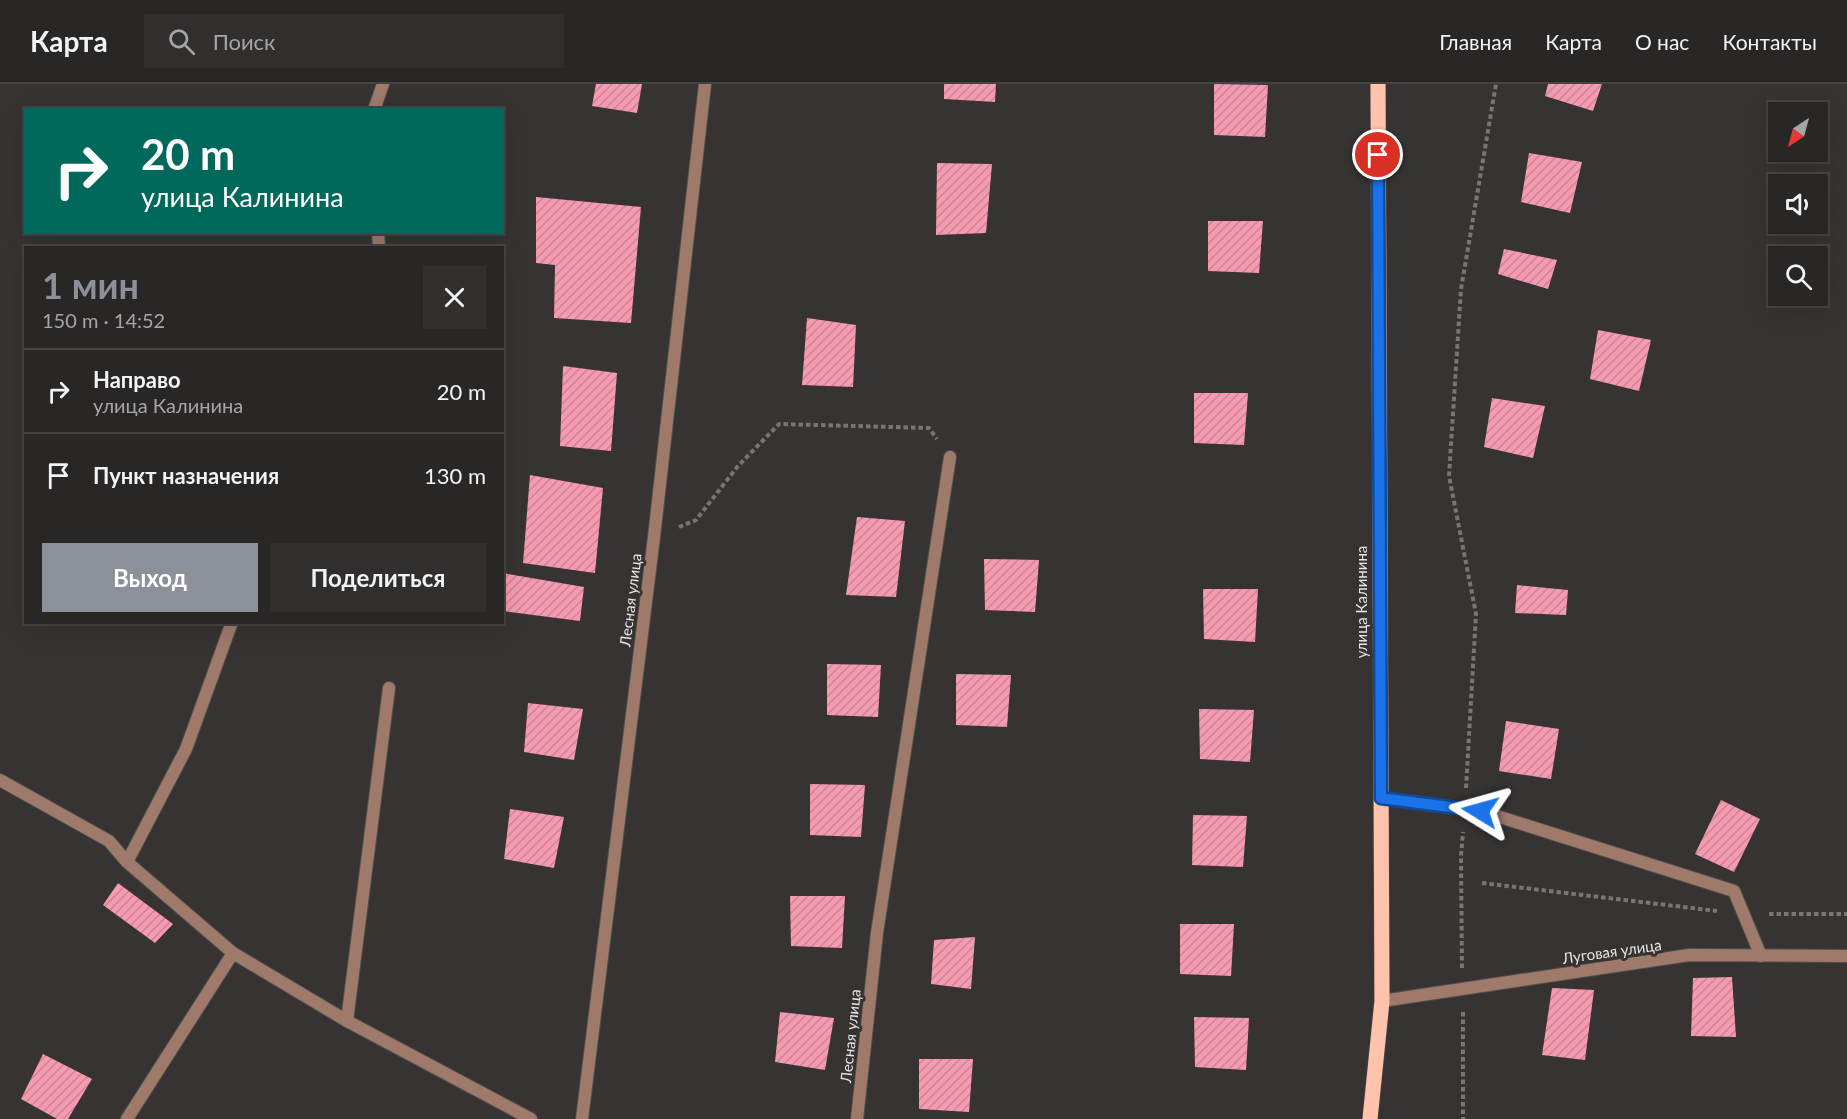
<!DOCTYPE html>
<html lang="ru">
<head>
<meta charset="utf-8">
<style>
	:root { --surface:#292626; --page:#312e2e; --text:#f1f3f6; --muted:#a5a5a7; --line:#454343; --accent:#8c9099 }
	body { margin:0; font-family:Lato,sans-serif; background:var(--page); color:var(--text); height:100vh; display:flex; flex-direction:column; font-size:22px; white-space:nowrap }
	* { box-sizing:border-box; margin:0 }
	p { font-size:20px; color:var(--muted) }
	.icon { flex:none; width:33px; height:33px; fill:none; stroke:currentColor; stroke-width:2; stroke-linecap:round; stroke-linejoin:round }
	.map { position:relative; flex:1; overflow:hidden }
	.drawer { position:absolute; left:24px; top:162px; width:480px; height:378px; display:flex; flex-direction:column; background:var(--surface); border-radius:0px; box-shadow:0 6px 24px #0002,0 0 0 2px var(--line) }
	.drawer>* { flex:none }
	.guide { position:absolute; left:24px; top:24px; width:480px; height:126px; border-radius:0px; box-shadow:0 6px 24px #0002,0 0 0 2px var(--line); background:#00695c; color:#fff; overflow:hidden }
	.needle { width:39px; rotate:216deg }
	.fabs { position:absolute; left:1768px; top:18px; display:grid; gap:12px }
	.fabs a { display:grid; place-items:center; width:60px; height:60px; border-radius:0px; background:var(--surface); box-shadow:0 6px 24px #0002,0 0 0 2px var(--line); font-size:30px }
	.pin { position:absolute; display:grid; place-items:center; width:51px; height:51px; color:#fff; margin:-26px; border:3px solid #fff; border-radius:50%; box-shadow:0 2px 6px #0007 }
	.me { position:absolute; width:66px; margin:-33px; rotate:278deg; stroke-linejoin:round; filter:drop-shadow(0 0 4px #0008) }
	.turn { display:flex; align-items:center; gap:21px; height:126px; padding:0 18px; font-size:27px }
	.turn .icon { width:78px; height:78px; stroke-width:2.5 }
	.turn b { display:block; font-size:42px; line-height:51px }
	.round { display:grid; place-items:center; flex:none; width:63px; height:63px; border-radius:0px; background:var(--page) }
	.head { display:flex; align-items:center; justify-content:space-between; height:102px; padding:0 18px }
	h1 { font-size:36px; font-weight:700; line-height:45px; color:var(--accent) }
	.primary-button { display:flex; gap:12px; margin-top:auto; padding:12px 18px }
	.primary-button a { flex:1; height:69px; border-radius:0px; background:var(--accent); color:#fff; font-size:24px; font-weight:700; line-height:69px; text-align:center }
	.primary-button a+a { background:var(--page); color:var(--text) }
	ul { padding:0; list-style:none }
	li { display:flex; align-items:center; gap:18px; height:84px; padding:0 18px; border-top:2px solid var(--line) }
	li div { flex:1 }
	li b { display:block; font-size:22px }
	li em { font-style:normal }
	header { display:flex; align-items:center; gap:36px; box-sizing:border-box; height:84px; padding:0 30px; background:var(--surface); border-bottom:2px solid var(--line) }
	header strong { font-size:28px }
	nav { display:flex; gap:33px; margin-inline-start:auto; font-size:21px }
	.search { width:420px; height:54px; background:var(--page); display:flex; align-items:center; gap:15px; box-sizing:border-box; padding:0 21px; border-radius:0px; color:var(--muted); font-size:22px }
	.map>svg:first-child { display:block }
</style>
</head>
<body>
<header>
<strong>Карта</strong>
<div class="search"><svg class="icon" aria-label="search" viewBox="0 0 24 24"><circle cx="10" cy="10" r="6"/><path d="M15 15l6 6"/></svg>Поиск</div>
<nav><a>Главная</a><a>Карта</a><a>О нас</a><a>Контакты</a></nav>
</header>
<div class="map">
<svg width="1847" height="1035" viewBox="0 0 1847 1035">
	<defs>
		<pattern id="building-hatch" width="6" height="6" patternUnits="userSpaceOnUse" patternTransform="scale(1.5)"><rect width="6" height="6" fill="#f69ab1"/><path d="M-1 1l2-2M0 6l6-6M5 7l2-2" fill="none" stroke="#ca8596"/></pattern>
	</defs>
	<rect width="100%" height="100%" fill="#373333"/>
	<!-- building -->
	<g fill="url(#building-hatch)">
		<path d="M 596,0 L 642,0 L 637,29 L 592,22 Z"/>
		<path d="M 944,0 L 996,0 L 995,18 L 944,15 Z"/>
		<path d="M 1214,0 L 1268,1 L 1265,53 L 1214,51 Z"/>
		<path d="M 1548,0 L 1602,0 L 1593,27 L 1545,12 Z"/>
		<path d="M 1529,69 L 1582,78 L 1570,129 L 1521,118 Z"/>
		<path d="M 937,79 L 992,80 L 986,149 L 936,151 Z"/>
		<path d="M 536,113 L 641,123 L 631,239 L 554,234 L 555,181 L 536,179 Z"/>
		<path d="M 1208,137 L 1263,137 L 1259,189 L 1208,187 Z"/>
		<path d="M 1504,165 L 1557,176 L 1548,205 L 1498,190 Z"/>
		<path d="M 807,234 L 856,241 L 853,303 L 802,301 Z"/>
		<path d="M 1598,246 L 1651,256 L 1639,307 L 1590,295 Z"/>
		<path d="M 563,282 L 617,289 L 611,367 L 560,362 Z"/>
		<path d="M 1194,309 L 1248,309 L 1244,361 L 1194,359 Z"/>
		<path d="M 1492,314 L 1545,322 L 1533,374 L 1484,363 Z"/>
		<path d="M 530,391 L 603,404 L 595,489 L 523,479 Z"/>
		<path d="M 857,433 L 905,437 L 896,513 L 846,511 Z"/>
		<path d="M 984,475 L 1039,476 L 1035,528 L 985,526 Z"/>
		<path d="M 502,489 L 584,503 L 580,537 L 502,527 Z"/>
		<path d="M 1517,501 L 1568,506 L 1566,531 L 1515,529 Z"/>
		<path d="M 1203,505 L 1258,505 L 1255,558 L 1204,555 Z"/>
		<path d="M 827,580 L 881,581 L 878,633 L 827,631 Z"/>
		<path d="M 956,590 L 1011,591 L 1007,643 L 956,641 Z"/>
		<path d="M 528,619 L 583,625 L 574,676 L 524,668 Z"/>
		<path d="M 1199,625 L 1254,626 L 1250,678 L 1200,675 Z"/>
		<path d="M 1506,637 L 1559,645 L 1551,695 L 1499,687 Z"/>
		<path d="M 810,700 L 865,701 L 861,753 L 810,751 Z"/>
		<path d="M 1721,716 L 1760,735 L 1734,788 L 1695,770 Z"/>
		<path d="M 510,725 L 564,733 L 554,784 L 504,775 Z"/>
		<path d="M 1193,731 L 1247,732 L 1243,783 L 1192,781 Z"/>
		<path d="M 118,799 L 173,840 L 155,859 L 103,821 Z"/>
		<path d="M 790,812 L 845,812 L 842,864 L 791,862 Z"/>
		<path d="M 1180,840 L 1234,840 L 1231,892 L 1180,890 Z"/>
		<path d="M 975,853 L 971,905 L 931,900 L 934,856 Z"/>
		<path d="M 1732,893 L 1736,953 L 1691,952 L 1693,894 Z"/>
		<path d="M 1552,904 L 1594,906 L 1585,976 L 1542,971 Z"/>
		<path d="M 780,928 L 834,934 L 825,986 L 775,978 Z"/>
		<path d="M 1194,933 L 1249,934 L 1246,986 L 1195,983 Z"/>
		<path d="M 43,970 L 92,995 L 68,1035 L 57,1035 L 21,1015 Z"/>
		<path d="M 919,975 L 973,975 L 969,1028 L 919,1025 Z"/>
	</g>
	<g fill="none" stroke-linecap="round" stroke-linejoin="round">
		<!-- service casing -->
		<g stroke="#534f4f" stroke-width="14">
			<g id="service">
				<path d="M 374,26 L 383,0"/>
				<path d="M 378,148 L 379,164"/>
				<path d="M 0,696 L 109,757 L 127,778 L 233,869 L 347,937 L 531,1035"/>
				<path d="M 1381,714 L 1481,727 L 1734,807 L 1761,872"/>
				<path d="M 127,778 L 186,665 L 232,538"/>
				<path d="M 347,937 L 389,604"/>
				<path d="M 127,1035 L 233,869"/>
			</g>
		</g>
		<!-- minor casing -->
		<g stroke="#534f4f" stroke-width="14">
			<g id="minor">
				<path d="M 1382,917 L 1689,871 L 1847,872"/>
				<path d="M 582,1035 L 654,453 L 705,0"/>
				<path d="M 857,1035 L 877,849 L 950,373"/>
			</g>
		</g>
		<!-- primary casing -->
		<g stroke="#534f4f" stroke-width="16">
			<path id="primary" d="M 1370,1035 L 1382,917 L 1378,0"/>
		</g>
		<!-- path -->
		<g stroke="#787575" stroke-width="4" stroke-dasharray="4.5 3" stroke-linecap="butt">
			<path d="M 679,443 L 696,436 L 738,382 L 779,340 L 929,344 L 937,355"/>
			<path d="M 1466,704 L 1476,530 L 1449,392 L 1461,205 L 1496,0"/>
			<path d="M 1482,799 L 1717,827"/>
			<path d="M 1769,830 L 1847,830"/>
			<path d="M 1462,884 L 1461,772 L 1463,748"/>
			<path d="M 1463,928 L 1463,1035"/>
		</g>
		<!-- service -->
		<use href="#service" stroke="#9f7a6b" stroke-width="12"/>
		<!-- minor -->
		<use href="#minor" stroke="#9f7a6b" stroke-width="12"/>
		<!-- primary -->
		<use href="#primary" stroke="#ffc3ab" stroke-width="15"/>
	</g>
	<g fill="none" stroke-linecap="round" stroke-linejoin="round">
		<!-- route casing -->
		<g stroke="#114b97" stroke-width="15">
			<path id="route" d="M 1378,71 L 1381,714 L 1480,727"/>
		</g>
		<!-- route -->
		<use href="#route" stroke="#1a73e8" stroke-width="10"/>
	</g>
	<g text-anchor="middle" stroke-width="6" stroke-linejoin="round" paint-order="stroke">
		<!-- street labels -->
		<g font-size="15" fill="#e7e5e5" stroke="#373333">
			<text transform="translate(631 516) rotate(-83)" y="5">Лесная улица</text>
			<text transform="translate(1362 518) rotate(-90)" y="5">улица Калинина</text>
			<text transform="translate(1612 868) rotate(-8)" y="5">Луговая улица</text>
			<text transform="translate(851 952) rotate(-84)" y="5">Лесная улица</text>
		</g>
	</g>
</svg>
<div class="fabs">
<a><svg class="needle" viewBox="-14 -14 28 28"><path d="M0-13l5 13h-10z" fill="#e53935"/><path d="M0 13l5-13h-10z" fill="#a5a5a7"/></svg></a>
<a><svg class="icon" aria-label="sound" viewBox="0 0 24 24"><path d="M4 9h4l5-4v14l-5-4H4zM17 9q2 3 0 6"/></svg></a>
<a><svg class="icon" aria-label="search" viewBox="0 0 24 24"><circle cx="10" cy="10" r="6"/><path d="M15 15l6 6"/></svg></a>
</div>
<div class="pin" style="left:1378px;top:71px;background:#d93025"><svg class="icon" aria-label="arrive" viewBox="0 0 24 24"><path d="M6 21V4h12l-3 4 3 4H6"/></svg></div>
<svg class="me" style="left:1480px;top:727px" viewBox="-20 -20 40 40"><path d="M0-17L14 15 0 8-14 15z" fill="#1a73e8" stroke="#fff" stroke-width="4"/></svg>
<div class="guide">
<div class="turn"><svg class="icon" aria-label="right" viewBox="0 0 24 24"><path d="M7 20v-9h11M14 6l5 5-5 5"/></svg><div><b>20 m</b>улица Калинина</div></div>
</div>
<section class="drawer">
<div class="head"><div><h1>1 мин</h1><p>150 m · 14:52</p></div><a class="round"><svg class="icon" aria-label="close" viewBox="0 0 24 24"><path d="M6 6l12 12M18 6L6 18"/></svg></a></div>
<ul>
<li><svg class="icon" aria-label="right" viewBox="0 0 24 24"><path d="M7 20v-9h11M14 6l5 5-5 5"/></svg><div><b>Направо</b><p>улица Калинина</p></div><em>20 m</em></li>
<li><svg class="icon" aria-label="arrive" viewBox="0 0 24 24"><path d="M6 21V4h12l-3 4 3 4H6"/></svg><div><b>Пункт назначения</b></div><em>130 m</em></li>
</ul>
<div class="primary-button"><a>Выход</a><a>Поделиться</a></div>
</section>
</div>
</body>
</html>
